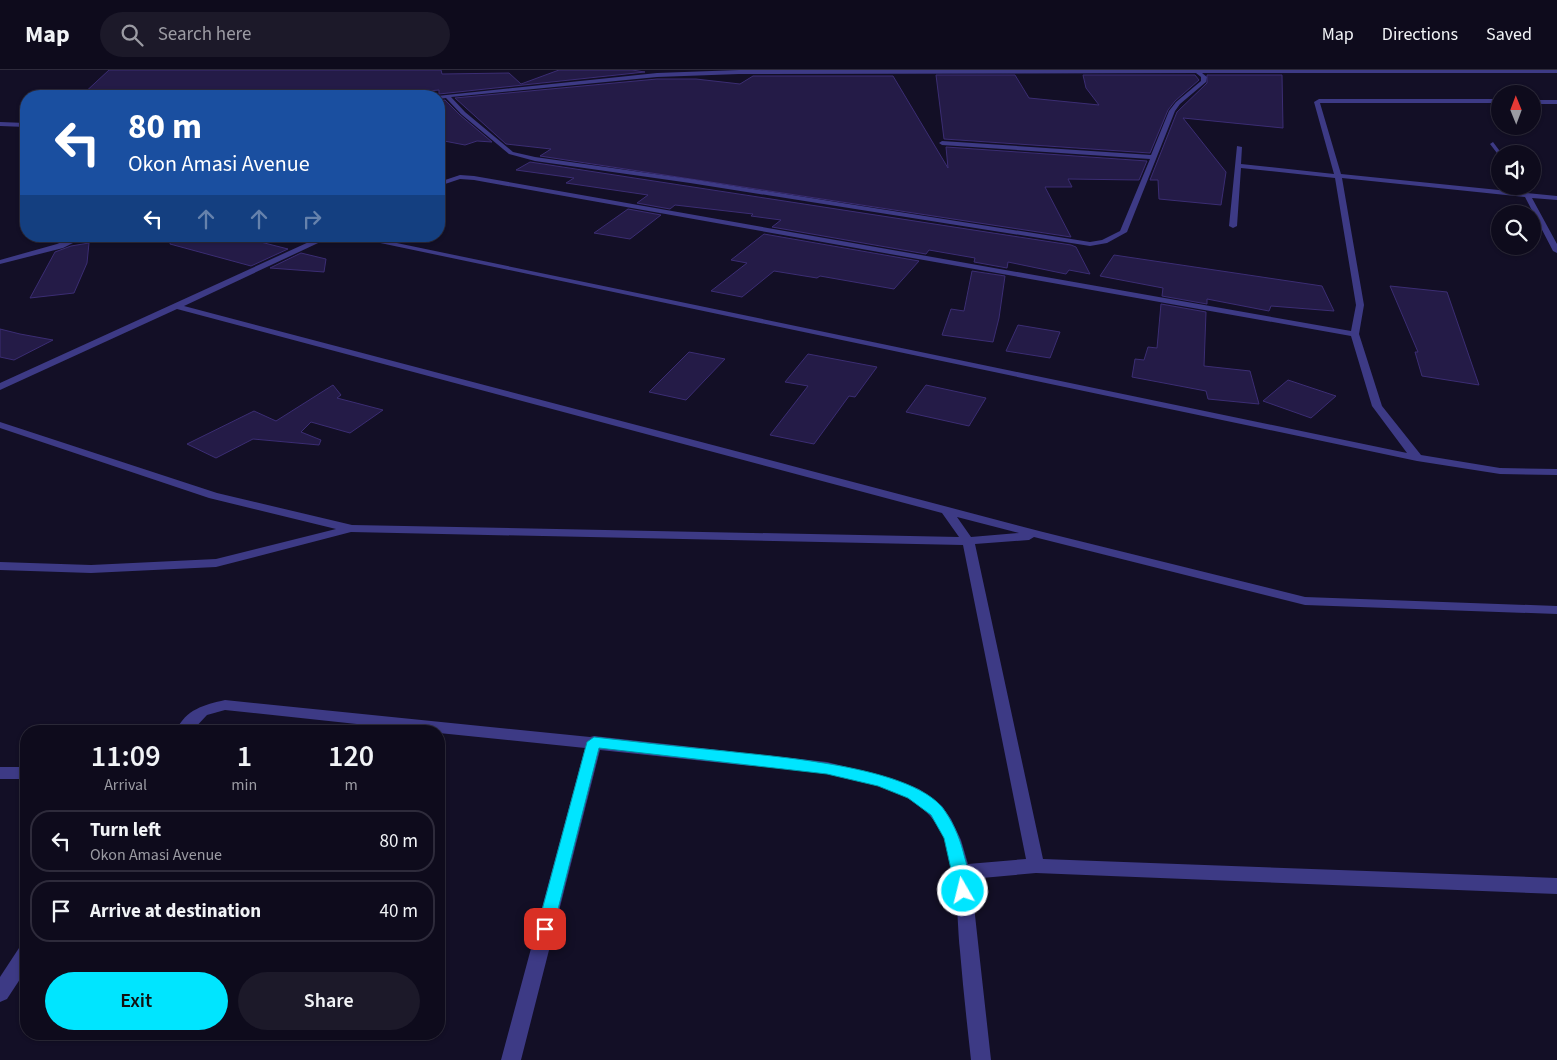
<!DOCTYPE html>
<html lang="en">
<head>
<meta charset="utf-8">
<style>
	:root { --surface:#0e0b1c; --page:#1c1929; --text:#f1f3f6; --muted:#9b9ba3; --line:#2e2b3b; --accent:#00e5ff }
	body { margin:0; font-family:"Source Sans 3",sans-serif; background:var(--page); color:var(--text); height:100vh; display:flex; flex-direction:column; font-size:19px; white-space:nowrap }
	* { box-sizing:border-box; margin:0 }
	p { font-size:16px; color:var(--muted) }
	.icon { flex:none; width:28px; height:28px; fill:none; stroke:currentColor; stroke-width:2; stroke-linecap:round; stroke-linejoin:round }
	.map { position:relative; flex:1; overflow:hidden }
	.drawer { position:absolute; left:20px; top:655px; width:425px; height:315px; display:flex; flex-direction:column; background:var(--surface); border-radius:20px; box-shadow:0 1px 4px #0004,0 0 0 1px var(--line) }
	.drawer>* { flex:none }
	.hud { position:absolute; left:20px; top:20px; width:425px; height:152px; border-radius:20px; box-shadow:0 1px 4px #0004,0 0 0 1px var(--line); background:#1a4fa0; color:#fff; overflow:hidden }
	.needle { width:32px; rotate:359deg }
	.controls { position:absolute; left:1491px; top:15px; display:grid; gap:10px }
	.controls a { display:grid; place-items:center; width:50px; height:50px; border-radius:50%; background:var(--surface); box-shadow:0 1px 4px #0004,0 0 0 1px var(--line); font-size:25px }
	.pin { position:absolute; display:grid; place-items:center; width:42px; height:42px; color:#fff; margin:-21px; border-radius:10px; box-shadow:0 2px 8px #0006 }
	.me { position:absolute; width:55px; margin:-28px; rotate:352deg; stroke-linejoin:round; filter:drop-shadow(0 0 4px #0008) }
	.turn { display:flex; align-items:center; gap:18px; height:105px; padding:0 25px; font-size:22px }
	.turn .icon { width:65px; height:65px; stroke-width:2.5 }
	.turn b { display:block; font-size:35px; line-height:42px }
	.lanes { display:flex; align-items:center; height:48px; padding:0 25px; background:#0003; justify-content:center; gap:25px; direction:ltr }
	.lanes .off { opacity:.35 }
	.eta { display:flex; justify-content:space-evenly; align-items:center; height:85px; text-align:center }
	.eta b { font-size:30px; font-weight:600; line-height:35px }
	.action { display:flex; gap:10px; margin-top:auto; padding:10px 25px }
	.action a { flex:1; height:58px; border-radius:30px; background:var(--accent); color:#111; font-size:20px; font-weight:600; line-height:58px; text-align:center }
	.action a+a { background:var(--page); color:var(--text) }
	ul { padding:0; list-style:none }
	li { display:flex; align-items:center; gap:15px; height:62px; margin:0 10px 8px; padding:0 15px; border:2px solid var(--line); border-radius:20px }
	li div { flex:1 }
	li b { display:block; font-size:19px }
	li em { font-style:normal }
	header { display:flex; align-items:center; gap:30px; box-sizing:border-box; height:70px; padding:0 25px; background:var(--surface); border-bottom:1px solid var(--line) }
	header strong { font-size:24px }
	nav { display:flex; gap:28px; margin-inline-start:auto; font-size:18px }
	.search { width:350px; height:45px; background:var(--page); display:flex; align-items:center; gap:12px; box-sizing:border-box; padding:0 18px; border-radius:28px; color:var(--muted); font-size:19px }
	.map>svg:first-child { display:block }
</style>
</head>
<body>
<header>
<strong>Map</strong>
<div class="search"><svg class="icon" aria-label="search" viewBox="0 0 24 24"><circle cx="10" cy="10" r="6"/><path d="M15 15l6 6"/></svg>Search here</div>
<nav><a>Map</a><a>Directions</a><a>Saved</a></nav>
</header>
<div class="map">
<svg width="1557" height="990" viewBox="0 0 1557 990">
	<rect width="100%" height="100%" fill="#130f26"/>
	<!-- building -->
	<g fill="#241b47" stroke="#3b2d73">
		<path d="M 109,0 L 441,0 L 442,4 L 509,3 L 521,14 L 559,0 L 632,0 L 645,2 L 439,24 L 439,20 L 371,26 L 276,26 L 271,21 L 265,22 L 266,26 L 81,26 Z"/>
		<path d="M 936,5 L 1015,5 L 1029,28 L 1099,35 L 1086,18 L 1083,5 L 1195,5 L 1199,10 L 1175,31 L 1168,40 L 1150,83 L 944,69 Z"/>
		<path d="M 1207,5 L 1282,5 L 1283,58 L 1183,48 L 1226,102 L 1221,135 L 1159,129 L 1158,110 L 1150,110 L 1177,42 L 1207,13 Z"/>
		<path d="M 753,6 L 893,6 L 948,98 L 946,77 L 1147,91 L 1139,110 L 1068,109 L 1072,117 L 1045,117 L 1071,167 L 540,86 L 551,79 L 506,74 L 455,28 L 657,9 L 696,9 L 740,14 Z"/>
		<path d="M 445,30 L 460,45 L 492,72 L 477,71 L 465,75 L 439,70 L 439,31 Z"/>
		<path d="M 530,92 L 1071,175 L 1076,177 L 1090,204 L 1069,200 L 1066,204 L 1008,192 L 1007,198 L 974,192 L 975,188 L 929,180 L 926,184 L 772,157 L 781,150 L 751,146 L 753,144 L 675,135 L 670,139 L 637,133 L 648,125 L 566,113 L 574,108 L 516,100 Z"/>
		<path d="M 628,139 L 661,145 L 630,169 L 594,163 Z"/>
		<path d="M 764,164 L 919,191 L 894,219 L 820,206 L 817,208 L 774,201 L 742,227 L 711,221 L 747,193 L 731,190 Z"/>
		<path d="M 171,166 L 237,166 L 288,179 L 251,196 L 170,174 Z"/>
		<path d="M 89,173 L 87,193 L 74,223 L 30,228 L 55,182 L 71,176 Z"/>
		<path d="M 301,183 L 326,189 L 324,202 L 270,198 Z"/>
		<path d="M 1114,185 L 1322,216 L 1334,241 L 1271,236 L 1269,241 L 1207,229 L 1207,234 L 1162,226 L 1163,218 L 1100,206 Z"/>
		<path d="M 972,201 L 1005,206 L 999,248 L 993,272 L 942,265 L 951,239 L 964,241 Z"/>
		<path d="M 1390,216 L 1447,222 L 1479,315 L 1422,306 L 1415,282 L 1418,282 Z"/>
		<path d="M 1161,234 L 1206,242 L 1204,296 L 1250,301 L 1259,334 L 1208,329 L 1206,321 L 1132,307 L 1135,289 L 1144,290 L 1148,277 L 1157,278 Z"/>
		<path d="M 1018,255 L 1060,262 L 1050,288 L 1006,281 Z"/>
		<path d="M 0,259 L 20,264 L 53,270 L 14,290 L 0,287 Z"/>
		<path d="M 689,282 L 725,289 L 686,330 L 649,322 Z"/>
		<path d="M 808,284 L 877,297 L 855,327 L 849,326 L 814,374 L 770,365 L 808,316 L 785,312 Z"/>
		<path d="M 1288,310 L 1336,326 L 1311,348 L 1263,331 Z"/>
		<path d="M 333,315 L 341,325 L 337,328 L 383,340 L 350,363 L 311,352 L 301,362 L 321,370 L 319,375 L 253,369 L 216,388 L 187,374 L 254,341 L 276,351 Z"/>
		<path d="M 926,315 L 986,328 L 969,356 L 906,342 Z"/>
	</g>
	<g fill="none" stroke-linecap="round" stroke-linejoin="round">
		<!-- service -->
		<g fill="#3d3a85" fill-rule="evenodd">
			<path d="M 1493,72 L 1502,84 L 1500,84 L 1500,87 L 1490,74 Z"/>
			<path d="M 1515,116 L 1522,116 L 1524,125 L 1520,125 Z"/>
		</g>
		<!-- minor -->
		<g fill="#3d3a85" fill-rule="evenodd">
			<path d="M 739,0 L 1557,0 L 1557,3 L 1202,3 L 1207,7 L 1206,12 L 1180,34 L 1175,41 L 1127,162 L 1107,173 L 1090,176 L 690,113 L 535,91 L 509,84 L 461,44 L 446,28 L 439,29 L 437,26 L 657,3 ZM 1196,3 L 1201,7 L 1201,11 L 1176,32 L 1169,41 L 1151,85 L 942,71 L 939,73 L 942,75 L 1150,89 L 1120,161 L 1102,170 L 1090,172 L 690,109 L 535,87 L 513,82 L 465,42 L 451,27 L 657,7 L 739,4 Z"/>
			<path d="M 267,23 L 271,23 L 274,26 L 268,26 Z"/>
			<path d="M 1319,29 L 1500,29 L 1500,33 L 1320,33 L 1341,104 L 1557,126 L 1557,130 L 1532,128 L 1557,174 L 1557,183 L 1553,181 L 1525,127 L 1342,108 L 1364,235 L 1359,264 L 1382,336 L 1421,385 L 1500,398 L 1557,399 L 1557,405 L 1500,404 L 1417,391 L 347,166 L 363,166 L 1407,383 L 1372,336 L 1351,266 L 474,110 L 460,109 L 439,116 L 439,112 L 460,105 L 474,106 L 1351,261 L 1356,235 L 1335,108 L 1241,98 L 1237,156 L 1233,158 L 1229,156 L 1237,76 L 1242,77 L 1241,94 L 1334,104 L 1314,32 Z"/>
			<rect x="1532" y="30" width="25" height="4"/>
			<path d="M 0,52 L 26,53 L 26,57 L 0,56 Z"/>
			<path d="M 76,166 L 87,166 L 63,178 L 0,194 L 0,190 L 57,174 Z"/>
			<path d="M 322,166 L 333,166 L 184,236 L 1043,462 L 1305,527 L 1557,536 L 1557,544 L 1305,535 L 1034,467 L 1029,470 L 975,474 L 1043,789 L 1557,808 L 1557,824 L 1036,803 L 971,809 L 991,990 L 971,990 C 967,954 963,917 960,881 C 956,841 959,793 939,758 C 906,701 790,700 732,694 C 688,689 644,685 600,680 L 521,990 L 501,990 L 585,678 L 439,663 L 439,661 L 422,661 L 225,640 L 207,645 L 192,661 L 176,661 C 186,639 204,635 225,630 L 590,667 L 594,666 L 827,692 L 891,708 L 919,719 L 942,736 L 951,749 L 961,770 L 968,794 L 1026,789 L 963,475 L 351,462 L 216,497 L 91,503 L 0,500 L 0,492 L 91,495 L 216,489 L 336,459 L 209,428 L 0,358 L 0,352 L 217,423 L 352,455 L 959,467 L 942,443 L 177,239 L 0,320 L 0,313 ZM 957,447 L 1019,463 L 971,467 Z"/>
			<rect x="0" y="697" width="26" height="12"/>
			<path d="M 26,875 L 26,900 L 7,929 L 0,932 L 0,907 L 19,878 Z"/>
		</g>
	</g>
	<!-- route -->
	<path fill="#00e5ff" stroke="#0095a6" d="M 594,667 C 638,672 682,677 725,681 C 778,687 907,696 942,737 C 952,750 959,766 963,781 C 966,794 974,813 968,826 L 963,828 L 957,826 L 944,768 L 931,745 L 908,728 L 878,716 L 827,704 L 599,678 L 553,859 L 551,864 L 545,867 L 539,864 L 537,859 L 587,672 Z"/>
</svg>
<div class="controls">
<a><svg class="needle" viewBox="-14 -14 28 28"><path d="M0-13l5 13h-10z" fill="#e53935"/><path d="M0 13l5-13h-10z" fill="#9b9ba3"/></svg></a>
<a><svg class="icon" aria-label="sound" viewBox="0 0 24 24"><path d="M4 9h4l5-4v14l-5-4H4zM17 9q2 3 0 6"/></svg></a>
<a><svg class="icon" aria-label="search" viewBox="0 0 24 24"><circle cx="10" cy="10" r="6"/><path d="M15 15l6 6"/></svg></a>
</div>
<div class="pin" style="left:545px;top:859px;background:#d93025"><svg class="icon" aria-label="arrive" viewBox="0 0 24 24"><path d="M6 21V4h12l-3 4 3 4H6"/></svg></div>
<svg class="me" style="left:963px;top:821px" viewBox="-20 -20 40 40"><circle r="17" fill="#00e5ff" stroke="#fff" stroke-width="3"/><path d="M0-11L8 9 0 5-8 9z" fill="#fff"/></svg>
<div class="hud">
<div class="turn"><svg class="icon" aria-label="left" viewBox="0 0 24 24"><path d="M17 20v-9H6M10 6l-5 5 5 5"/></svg><div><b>80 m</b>Okon Amasi Avenue</div></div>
<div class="lanes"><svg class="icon" aria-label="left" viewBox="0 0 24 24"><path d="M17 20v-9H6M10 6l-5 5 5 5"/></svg><svg class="icon off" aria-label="ahead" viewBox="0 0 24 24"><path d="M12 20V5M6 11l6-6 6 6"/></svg><svg class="icon off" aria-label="ahead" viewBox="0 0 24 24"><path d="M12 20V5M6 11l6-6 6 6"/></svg><svg class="icon off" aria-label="right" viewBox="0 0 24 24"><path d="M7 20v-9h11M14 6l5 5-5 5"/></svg></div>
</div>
<section class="drawer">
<div class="eta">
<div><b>11:09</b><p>Arrival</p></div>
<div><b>1</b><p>min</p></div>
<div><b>120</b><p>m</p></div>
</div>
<ul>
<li><svg class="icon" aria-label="left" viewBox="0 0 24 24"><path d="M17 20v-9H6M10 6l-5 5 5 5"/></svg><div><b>Turn left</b><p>Okon Amasi Avenue</p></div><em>80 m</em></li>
<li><svg class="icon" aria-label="arrive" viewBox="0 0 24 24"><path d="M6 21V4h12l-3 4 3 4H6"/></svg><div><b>Arrive at destination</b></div><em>40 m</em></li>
</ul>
<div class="action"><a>Exit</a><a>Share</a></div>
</section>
</div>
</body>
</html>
